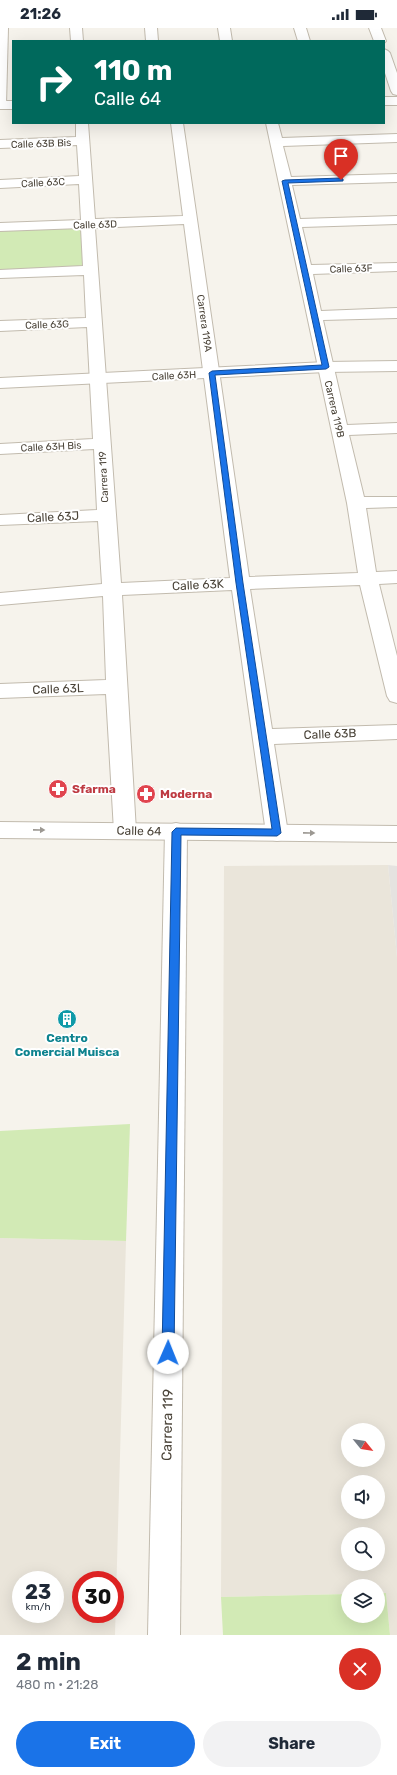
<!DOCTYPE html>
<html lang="en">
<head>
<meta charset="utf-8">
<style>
	:root { --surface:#fff; --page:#f2f2f3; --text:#1f2937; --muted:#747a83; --accent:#1a73e8 }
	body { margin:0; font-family:Rubik,sans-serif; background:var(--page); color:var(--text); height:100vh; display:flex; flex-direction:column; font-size:15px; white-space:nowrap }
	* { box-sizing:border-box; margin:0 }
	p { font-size:13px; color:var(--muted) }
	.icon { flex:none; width:22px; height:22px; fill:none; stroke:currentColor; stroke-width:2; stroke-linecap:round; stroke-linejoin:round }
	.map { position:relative; height:1607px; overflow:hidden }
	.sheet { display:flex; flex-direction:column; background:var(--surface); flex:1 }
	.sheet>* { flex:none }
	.banner { position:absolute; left:12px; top:12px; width:373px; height:84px; border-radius:0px; box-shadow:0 4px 16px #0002; background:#00695c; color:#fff; overflow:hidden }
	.needle { width:26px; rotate:120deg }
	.buttons { position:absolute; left:341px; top:1395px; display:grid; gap:8px }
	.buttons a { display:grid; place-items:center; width:44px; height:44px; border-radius:50%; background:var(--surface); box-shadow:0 4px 16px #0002; font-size:20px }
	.speed { position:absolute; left:12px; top:1543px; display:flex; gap:8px; font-size:20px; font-weight:700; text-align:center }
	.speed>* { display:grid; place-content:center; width:52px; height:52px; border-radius:50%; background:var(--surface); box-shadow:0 4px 16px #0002; line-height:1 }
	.speed small { font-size:10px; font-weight:400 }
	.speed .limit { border:6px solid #d22; background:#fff; color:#111 }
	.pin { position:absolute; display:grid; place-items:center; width:34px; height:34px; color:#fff; margin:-41px -17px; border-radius:50% 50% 50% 0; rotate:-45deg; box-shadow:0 0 4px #0007 }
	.pin .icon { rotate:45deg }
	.me { position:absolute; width:44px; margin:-22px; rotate:1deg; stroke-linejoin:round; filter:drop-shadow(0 0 3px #0008) }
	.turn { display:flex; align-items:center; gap:14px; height:84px; padding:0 16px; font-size:18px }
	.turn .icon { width:52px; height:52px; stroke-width:2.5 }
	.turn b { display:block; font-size:28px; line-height:34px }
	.round { display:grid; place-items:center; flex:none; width:42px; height:42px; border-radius:21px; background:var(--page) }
	.overview { display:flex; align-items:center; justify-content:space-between; height:68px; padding:0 16px }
	h1 { font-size:24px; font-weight:700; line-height:30px }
	.cta { display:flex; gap:8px; margin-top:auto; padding:8px 16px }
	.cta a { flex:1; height:46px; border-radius:24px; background:var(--accent); color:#fff; font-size:16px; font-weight:700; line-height:46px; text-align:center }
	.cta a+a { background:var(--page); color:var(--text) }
	.status { display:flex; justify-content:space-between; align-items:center; height:28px; padding:0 20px; background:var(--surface); direction:ltr }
	.status svg { height:11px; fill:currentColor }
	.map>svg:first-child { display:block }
</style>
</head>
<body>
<div class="status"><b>21:26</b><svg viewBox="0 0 49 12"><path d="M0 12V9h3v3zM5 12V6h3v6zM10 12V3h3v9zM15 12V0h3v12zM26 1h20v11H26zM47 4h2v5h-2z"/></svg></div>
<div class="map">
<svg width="397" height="1607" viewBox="0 0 397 1607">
	<rect width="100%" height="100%" fill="#f6f3ec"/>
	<!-- residential -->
	<g fill="#eae5da" fill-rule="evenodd">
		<path d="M 388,837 L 397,929 L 397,1607 L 390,1607 L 386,1565 L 378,1565 L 378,1558 L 348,1558 L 348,1566 L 221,1569 L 224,838 ZM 348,1402 L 378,1402 L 378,1432 L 348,1432 ZM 348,1454 L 378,1454 L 378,1484 L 348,1484 ZM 348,1506 L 378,1506 L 378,1536 L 348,1536 Z"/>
		<path d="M 0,1210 L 126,1213 L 115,1607 L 0,1607 ZM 21,1552 L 55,1552 L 55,1586 L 21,1586 ZM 81,1552 L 115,1552 L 115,1586 L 81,1586 Z"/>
	</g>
	<!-- green -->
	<g fill="#d2eab5">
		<path d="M 82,199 L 84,240 L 0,243 L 0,203 Z"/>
		<path d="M 130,1096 L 126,1213 L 0,1210 L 0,1103 Z"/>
		<path d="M 378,1565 L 386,1565 L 390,1607 L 223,1607 L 221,1569 L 348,1566 L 348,1588 L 378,1588 Z"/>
	</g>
	<!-- parking -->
	<path fill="#e5e3e0" d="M 388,837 L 397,838 L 397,929 Z"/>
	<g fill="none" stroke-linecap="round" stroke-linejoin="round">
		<!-- minor casing -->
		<g stroke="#c2bbae" stroke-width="2">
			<g id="minor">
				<path d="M 0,0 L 8,0 L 6,77 L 4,80 L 0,81 Z"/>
				<path d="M 70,0 L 82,0 L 83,13 L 71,13 Z"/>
				<path d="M 145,0 L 157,0 L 158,13 L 146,13 Z"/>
				<path d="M 218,0 L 230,0 L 232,13 L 220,13 Z"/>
				<path d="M 294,0 L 306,0 L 310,13 L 298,13 Z"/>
				<path d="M 369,0 L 381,0 L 386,13 L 384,15 L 384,13 L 374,13 Z"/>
				<path d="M 384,21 L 388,23 L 390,25 L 397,45 L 397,67 L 393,66 L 391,63 L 384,42 Z"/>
				<path d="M 76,95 L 88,95 L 95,191 L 183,188 L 171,95 L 183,95 L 249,549 L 358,545 L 347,475 L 266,95 L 278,95 L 282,110 L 397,106 L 397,114 L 283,118 L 291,149 L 397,146 L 397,154 L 292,157 L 300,191 L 397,188 L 397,196 L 302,199 L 311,237 L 397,235 L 397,243 L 313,246 L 321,283 L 397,280 L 397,290 L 323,292 L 347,397 L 397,395 L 397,405 L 349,407 L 364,469 L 397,469 L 397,479 L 366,480 L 376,544 L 397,543 L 397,555 L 379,556 L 397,628 L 397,675 L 390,673 L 387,668 L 360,557 L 250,561 L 272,701 L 397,697 L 397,711 L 274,716 L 288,805 L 285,811 L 277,813 L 269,811 L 266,805 L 232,562 L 122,567 L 136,803 L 133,809 L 125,811 L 117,809 L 114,803 L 106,666 L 0,670 L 0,656 L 106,652 L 103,568 L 0,577 L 0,565 L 102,556 L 98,493 L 0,497 L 0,487 L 97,482 L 94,421 L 0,426 L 0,416 L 93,411 L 87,299 L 0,303 L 0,293 L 86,290 L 84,247 L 0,250 L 0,242 L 83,238 L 81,200 L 0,203 L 0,195 L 81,192 L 79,156 L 0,160 L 0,152 L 79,148 L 77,117 L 0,120 L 0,112 L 76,109 ZM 184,196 L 230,550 L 121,555 L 95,200 Z"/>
				<path d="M 176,795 L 184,797 L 187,803 L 180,1607 L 148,1607 L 165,803 L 168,797 Z"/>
			</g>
		</g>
		<!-- tertiary casing -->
		<g stroke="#c2bbae" stroke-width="2">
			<g id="tertiary">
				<rect x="384" y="69" width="13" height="8"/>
				<rect x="0" y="73" width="13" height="8"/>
				<path d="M 397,333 L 397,343 L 326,344 L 0,360 L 0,350 L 326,334 Z"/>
				<path d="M 0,794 L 397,798 L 397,814 L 0,810 Z"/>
			</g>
		</g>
		<!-- minor -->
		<use href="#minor" fill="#fff" fill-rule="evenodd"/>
		<!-- tertiary -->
		<use href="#tertiary" fill="#fff" fill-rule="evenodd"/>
	</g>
	<!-- one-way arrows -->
	<defs><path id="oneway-solid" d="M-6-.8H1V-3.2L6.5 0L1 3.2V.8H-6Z"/></defs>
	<g fill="#9c9892">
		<use href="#oneway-solid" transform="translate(39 802) rotate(1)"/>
		<use href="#oneway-solid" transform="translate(309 805) rotate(1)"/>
	</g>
	<!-- route -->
	<path fill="#1a73e8" stroke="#114b97" d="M 341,150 L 343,151 L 343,153 L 288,155 L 329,339 L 326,341 L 215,347 L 243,555 L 281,805 L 277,808 L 181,807 L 174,1325 L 172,1329 L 168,1331 L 164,1329 L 162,1325 L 172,804 L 176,800 L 272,801 L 236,555 L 209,345 L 212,343 L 322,337 L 282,153 L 285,152 Z"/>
	<!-- icons -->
	<defs>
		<g id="pharmacy-disc" transform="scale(1)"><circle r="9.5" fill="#e0444e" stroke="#fff"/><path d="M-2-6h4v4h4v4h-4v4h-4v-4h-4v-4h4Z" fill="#fff"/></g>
		<g id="building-disc" transform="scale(1)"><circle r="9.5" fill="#0f9aa8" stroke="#fff"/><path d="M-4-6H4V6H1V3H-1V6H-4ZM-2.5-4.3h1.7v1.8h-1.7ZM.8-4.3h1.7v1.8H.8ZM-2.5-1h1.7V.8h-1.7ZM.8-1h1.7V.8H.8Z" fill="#fff"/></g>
	</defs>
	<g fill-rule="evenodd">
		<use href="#pharmacy-disc" x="58" y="761"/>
		<use href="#pharmacy-disc" x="146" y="766"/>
		<use href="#building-disc" x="67" y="991"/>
	</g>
	<g text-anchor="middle" stroke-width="4" stroke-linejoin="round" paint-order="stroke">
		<!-- far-street labels -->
		<g font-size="10" fill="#4b4439" stroke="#fff">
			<text transform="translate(41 115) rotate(-2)" y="4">Calle 63B Bis</text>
			<text transform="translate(43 154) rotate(-3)" y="4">Calle 63C</text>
			<text transform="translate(95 196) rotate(-2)" y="4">Calle 63D</text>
			<text transform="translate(351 240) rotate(-2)" y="4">Calle 63F</text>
			<text transform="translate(205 295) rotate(82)" y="4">Carrera 119A</text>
			<text transform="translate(47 296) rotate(-2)" y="4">Calle 63G</text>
			<text transform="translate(174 347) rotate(-3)" y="4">Calle 63H</text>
			<text transform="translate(335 381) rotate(77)" y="4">Carrera 119B</text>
			<text transform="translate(51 418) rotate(-3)" y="4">Calle 63H Bis</text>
			<text transform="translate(103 449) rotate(-93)" y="4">Carrera 119</text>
		</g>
		<!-- street labels -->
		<g font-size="12" fill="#4b4439" stroke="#fff">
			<text transform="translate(53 489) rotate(-3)" y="4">Calle 63J</text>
			<text transform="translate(198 557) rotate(-3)" y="4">Calle 63K</text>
			<text transform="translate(58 661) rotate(-2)" y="4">Calle 63L</text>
			<text transform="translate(330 706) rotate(-2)" y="4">Calle 63B</text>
			<text transform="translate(139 803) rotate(1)" y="4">Calle 64</text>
		</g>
		<!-- health labels -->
		<g font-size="12" font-weight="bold" fill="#be3a42" stroke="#fff" text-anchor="start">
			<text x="72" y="765">Sfarma</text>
			<text x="160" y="770">Moderna</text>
		</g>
		<!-- culture labels -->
		<g font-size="12" font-weight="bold" fill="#0d838f" stroke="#fff">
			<text x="67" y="1014">Centro<tspan x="67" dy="14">Comercial Muisca</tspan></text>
		</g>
		<!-- near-street labels -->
		<g font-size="14" fill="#4b4439" stroke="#fff">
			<text transform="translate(167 1397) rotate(-89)" y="5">Carrera 119</text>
		</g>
	</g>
</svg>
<div class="buttons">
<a><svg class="needle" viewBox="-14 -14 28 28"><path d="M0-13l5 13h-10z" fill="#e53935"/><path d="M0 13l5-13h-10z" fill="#747a83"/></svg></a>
<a><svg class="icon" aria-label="sound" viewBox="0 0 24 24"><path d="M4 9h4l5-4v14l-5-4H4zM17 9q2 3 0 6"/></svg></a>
<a><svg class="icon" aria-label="search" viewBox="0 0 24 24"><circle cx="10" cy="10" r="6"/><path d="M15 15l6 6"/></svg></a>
<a><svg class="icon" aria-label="layers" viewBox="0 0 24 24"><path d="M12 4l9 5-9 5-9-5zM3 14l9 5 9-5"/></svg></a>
</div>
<div class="speed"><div>23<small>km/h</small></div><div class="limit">30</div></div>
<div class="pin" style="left:341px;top:152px;background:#d93025"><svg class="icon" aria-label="arrive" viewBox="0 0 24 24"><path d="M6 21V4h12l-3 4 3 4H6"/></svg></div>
<svg class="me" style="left:168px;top:1325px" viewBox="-20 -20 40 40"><circle r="19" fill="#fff"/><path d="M0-13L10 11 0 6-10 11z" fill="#1a73e8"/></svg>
<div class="banner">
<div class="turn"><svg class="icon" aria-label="right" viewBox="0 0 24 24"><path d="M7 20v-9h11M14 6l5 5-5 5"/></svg><div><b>110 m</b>Calle 64</div></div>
</div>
</div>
<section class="sheet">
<div class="overview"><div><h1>2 min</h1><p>480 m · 21:28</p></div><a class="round" style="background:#d93025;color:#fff"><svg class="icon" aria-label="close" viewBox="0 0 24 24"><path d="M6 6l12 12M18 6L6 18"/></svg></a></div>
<div class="cta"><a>Exit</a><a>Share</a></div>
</section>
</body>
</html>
